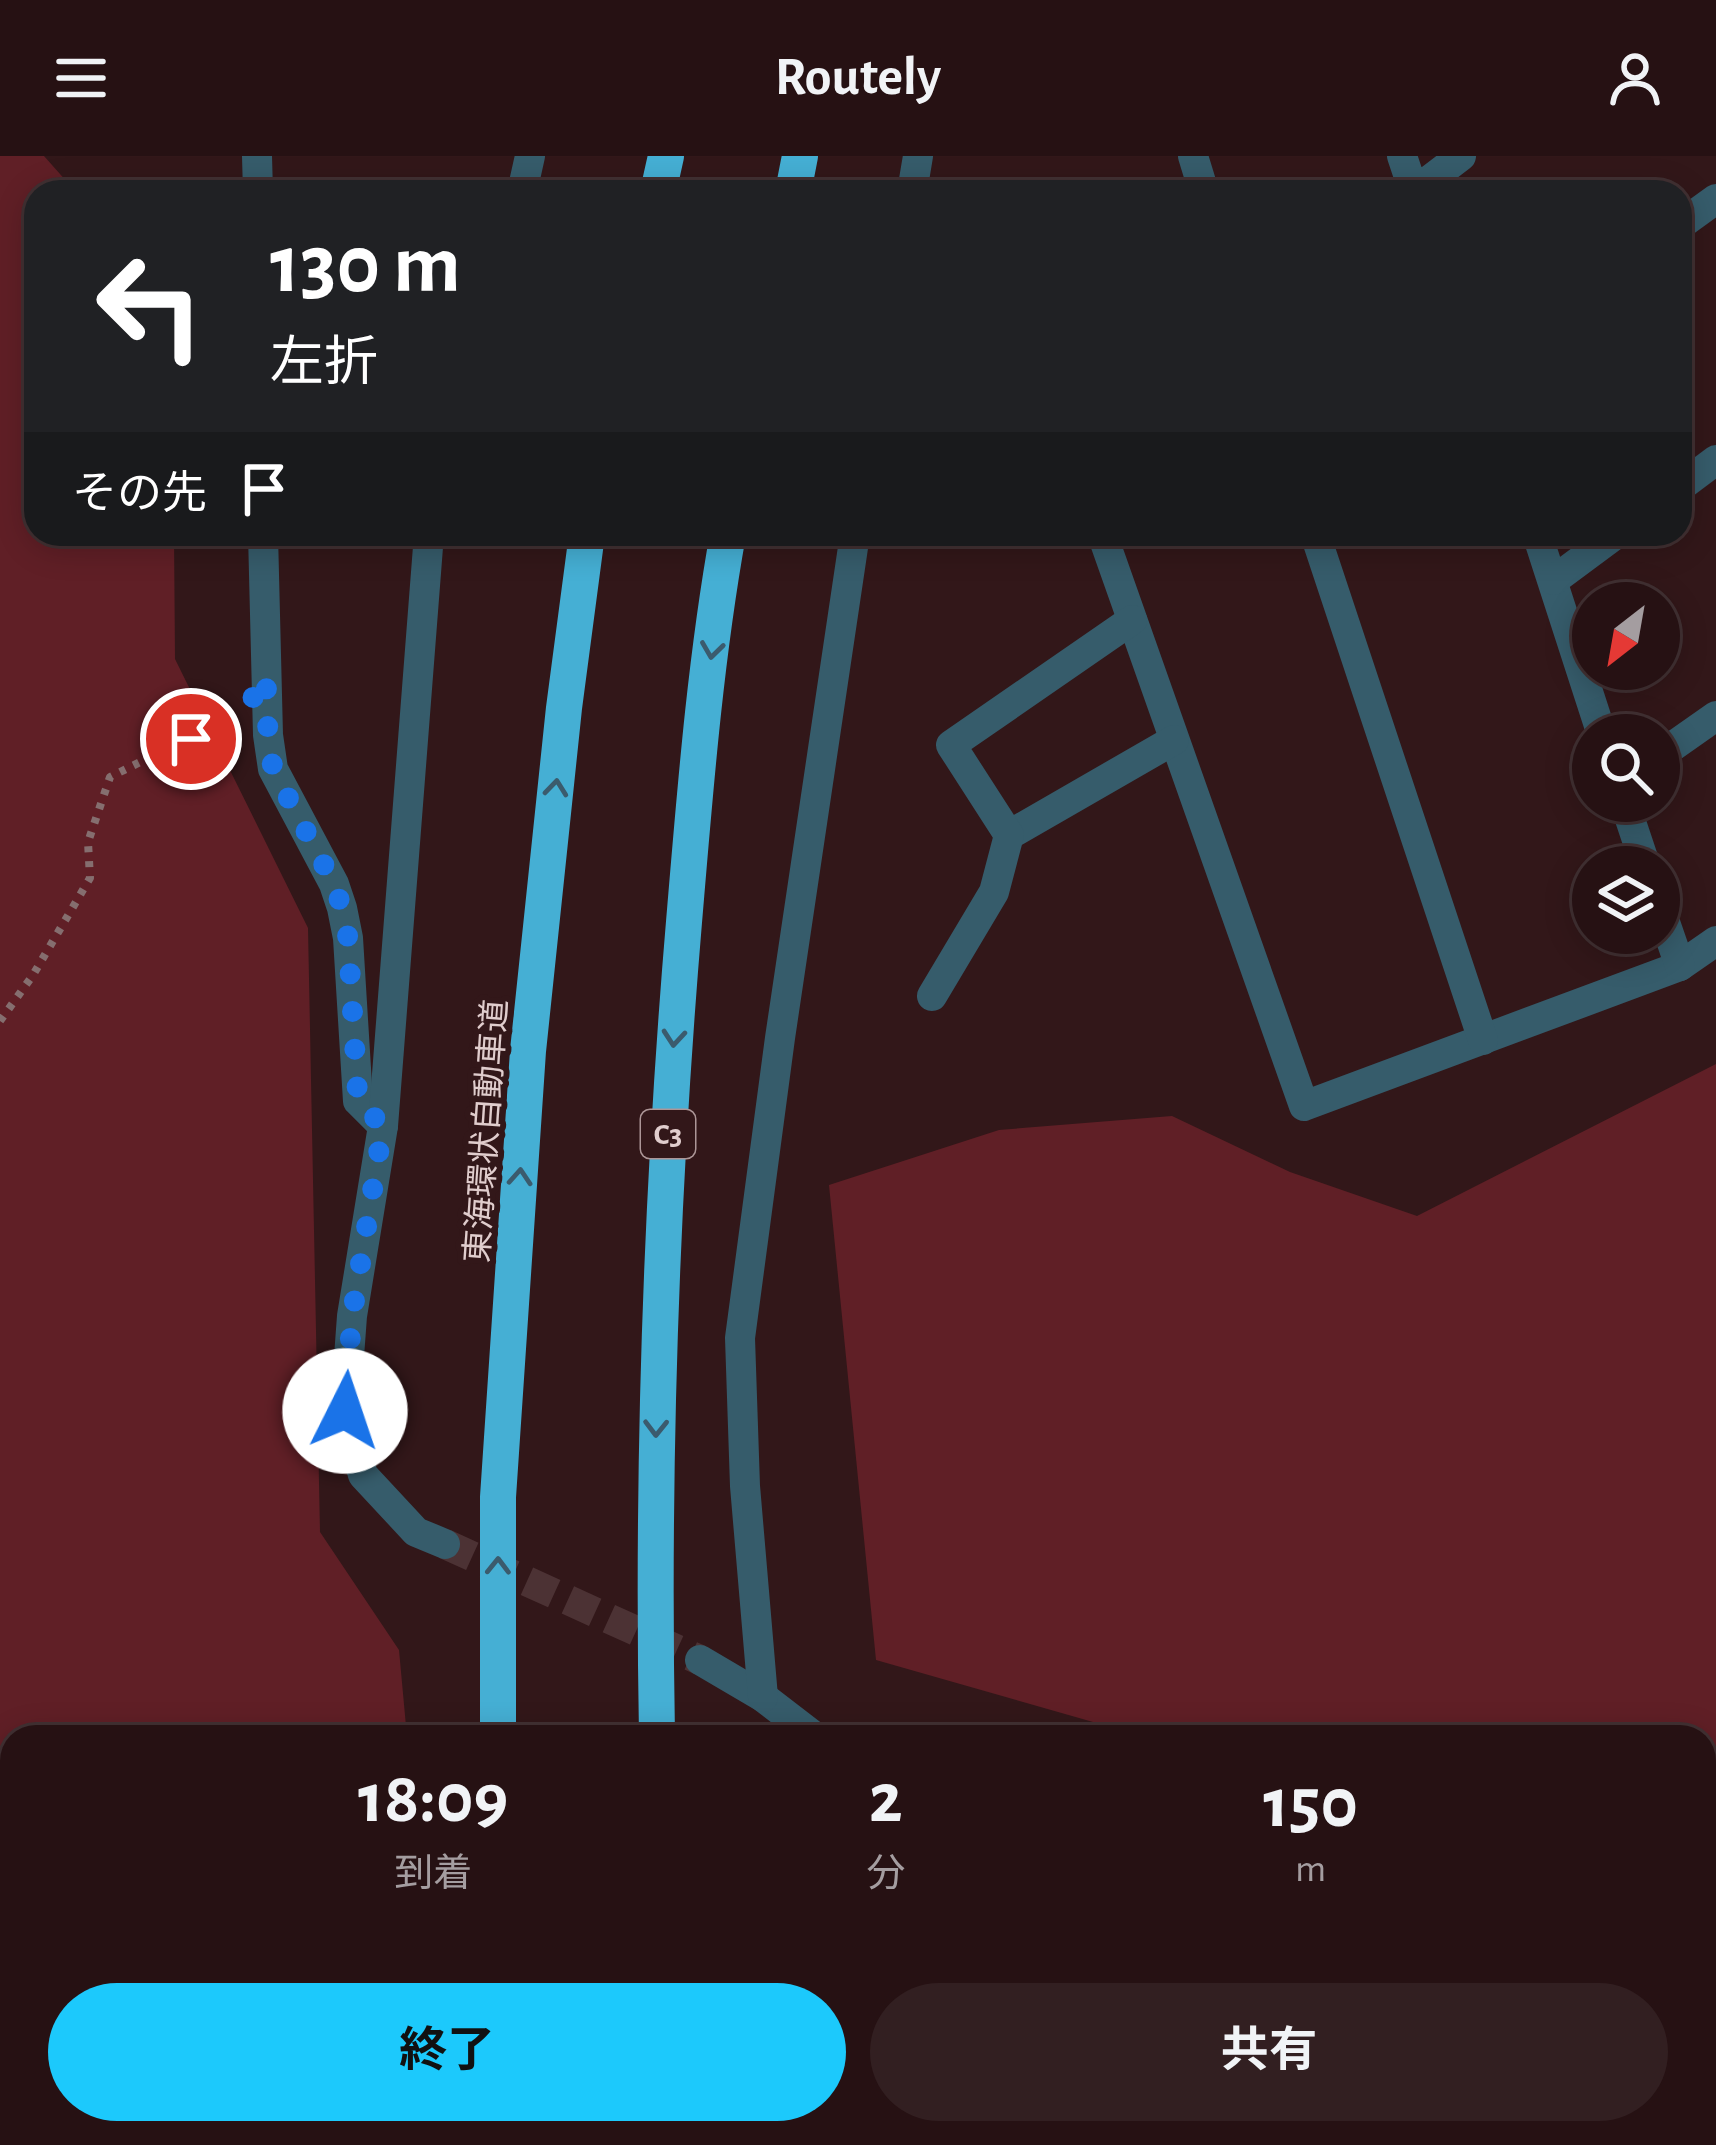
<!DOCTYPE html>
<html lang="ja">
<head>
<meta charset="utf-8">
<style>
	:root { --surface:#261113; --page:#321f21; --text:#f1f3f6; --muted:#a49da0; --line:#423133; --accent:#1cc9fc }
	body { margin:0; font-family:"Alegreya Sans","Noto Sans JP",sans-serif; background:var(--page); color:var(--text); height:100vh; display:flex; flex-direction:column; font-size:45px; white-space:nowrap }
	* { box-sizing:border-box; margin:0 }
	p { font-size:39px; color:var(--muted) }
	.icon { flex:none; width:66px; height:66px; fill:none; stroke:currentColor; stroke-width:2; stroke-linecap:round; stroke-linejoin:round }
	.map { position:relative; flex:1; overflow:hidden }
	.details { position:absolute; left:0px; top:1569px; width:1716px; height:420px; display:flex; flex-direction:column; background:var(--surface); border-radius:36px 36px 0 0; box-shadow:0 6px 30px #0003,0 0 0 3px var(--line) }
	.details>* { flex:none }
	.top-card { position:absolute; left:24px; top:24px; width:1668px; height:366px; border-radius:36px; box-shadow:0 6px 30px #0003,0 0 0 3px var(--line); background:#202124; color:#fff; overflow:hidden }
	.needle { width:78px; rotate:211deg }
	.fabs { position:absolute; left:1572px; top:426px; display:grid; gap:24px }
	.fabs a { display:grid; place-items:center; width:108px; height:108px; border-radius:50%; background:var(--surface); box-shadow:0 6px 30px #0003,0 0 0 3px var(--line); font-size:60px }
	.pin { position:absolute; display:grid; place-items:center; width:102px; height:102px; color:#fff; margin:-51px; border:6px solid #fff; border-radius:50%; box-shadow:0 3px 12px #0007 }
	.me { position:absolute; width:132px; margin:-66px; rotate:4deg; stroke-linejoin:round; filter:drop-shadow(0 0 9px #0008) }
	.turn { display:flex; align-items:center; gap:42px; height:252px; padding:0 48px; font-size:54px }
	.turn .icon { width:156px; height:156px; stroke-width:2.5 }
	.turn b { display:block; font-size:84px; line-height:102px }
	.then { display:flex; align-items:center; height:114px; padding:0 48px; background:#0003; gap:24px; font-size:45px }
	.eta { display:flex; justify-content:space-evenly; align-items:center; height:204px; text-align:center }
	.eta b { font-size:72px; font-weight:700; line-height:84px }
	.cta { display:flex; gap:24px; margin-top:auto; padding:24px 48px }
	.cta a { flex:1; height:138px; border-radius:72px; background:var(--accent); color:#111; font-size:48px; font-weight:700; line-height:138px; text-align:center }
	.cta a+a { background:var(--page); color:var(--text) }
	header { display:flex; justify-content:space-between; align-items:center; height:156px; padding:0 48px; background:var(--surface); font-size:54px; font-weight:700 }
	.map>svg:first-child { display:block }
</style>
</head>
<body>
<header><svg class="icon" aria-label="menu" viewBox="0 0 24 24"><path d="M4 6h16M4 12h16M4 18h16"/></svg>Routely<svg class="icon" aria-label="person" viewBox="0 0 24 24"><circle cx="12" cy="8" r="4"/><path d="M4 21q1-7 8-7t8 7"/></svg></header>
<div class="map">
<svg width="1716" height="1989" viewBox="0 0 1716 1989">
	<rect width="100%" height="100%" fill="#321719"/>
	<!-- green -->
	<g fill="#601f26">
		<path d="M 0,0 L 44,0 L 76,36 L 36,36 L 36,378 L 174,378 L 175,503 L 308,772 L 320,1376 L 399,1494 L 407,1581 L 12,1581 L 12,1977 L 448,1977 L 450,1989 L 0,1989 Z"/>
		<path d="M 1716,908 L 1716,1823 L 1704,1833 L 1704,1581 L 1094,1581 L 1093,1566 L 876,1504 L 829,1029 L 999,974 L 1172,960 L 1290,1016 L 1417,1060 Z"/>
		<path d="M 1144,1977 L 1541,1977 L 1528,1989 L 1148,1989 Z"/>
	</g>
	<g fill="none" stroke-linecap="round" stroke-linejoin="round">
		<!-- street-tunnel -->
		<path stroke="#4c3234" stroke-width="30" stroke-dasharray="30 15" stroke-linecap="butt" d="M 445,1388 L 700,1504"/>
		<!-- path -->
		<path stroke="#856e6f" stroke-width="8" stroke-dasharray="6 9" stroke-linecap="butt" d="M 0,865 L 33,819 L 90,722 L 88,686 L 110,621 L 237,558"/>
		<!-- street -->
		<g stroke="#365c6b" stroke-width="30">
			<path d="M 257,0 L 258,36"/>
			<path d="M 1193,0 L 1204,36"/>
			<path d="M 1402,0 L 1414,36 L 1461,0"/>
			<path d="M 522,36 L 530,0"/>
			<path d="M 912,36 L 918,0"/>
			<path d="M 1680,69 L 1716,43"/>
			<path d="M 1680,331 L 1716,304"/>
			<path d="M 263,378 L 268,579 L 273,613 L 334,728 L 342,752 L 348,782 L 358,945 L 383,970"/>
			<path d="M 429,378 L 383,970 L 352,1160 L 345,1255 L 363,1319 L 416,1376 L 445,1388"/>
			<path d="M 1102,378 L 1304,950 L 1680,810 L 1716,785"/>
			<path d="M 1315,378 L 1483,884"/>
			<path d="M 1537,378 L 1602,579"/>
			<path d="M 1554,424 L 1616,378"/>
			<path d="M 1659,600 L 1716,560"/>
			<path d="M 1624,645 L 1646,711"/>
			<path d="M 1009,679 L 1174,584"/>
			<path d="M 1659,749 L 1680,810"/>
			<path d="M 932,840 L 994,736 L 1009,679 L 951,589 L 1132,464"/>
			<path d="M 700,1504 L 763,1541 L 815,1581"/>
			<path d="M 763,1541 L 745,1330 L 740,1182 L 780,882 L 855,378"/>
			<path d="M 1022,1977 L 1025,1989"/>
		</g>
		<!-- highway -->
		<g stroke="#45afd4" stroke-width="36">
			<path d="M 658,36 L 666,0"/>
			<path d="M 793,36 L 800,0"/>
			<path d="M 498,1581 L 498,1341 L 528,895 L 564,552 L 587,378"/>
			<path d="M 657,1581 C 652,1308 661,1038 684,766 C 695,636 705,506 728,378"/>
			<path d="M 522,1977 L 523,1989"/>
			<path d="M 680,1977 L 681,1989"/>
		</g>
	</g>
	<!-- one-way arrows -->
	<defs><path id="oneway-chevron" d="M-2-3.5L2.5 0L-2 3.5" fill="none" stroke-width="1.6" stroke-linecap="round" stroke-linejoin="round" transform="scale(3)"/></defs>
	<g stroke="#3b5b6d">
		<use href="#oneway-chevron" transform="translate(712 494) rotate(98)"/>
		<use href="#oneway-chevron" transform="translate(556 632) rotate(-84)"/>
		<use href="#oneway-chevron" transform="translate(674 882) rotate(95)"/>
		<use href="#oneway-chevron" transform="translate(520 1021) rotate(-86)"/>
		<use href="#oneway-chevron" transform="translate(656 1272) rotate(91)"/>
		<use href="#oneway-chevron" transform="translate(498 1410) rotate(-89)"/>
	</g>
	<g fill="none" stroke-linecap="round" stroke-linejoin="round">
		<!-- route -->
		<path stroke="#1a73e8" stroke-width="21" stroke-dasharray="0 37.8" d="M 191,583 C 227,566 248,557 266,520 L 268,579 L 273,613 L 334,728 L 342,752 L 348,782 L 358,945 L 383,970 L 352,1160 L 345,1255"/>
	</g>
	<g text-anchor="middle" stroke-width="12" stroke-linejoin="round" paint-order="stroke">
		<!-- shield labels -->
		<rect fill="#321719" stroke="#ac9697" stroke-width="3" x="641" y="954" width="54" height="48" rx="9"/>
		<g font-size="30" font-weight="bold" fill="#e0cdcd">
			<text x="668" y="988">C3</text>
		</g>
		<!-- street labels -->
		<g font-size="33" fill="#e0cdcd" stroke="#321719">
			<text transform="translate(485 975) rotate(-86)" y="12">東海環状自動車道</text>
		</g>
	</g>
</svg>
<div class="fabs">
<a><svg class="needle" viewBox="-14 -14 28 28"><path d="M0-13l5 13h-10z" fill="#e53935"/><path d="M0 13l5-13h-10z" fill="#a49da0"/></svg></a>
<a><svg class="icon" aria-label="search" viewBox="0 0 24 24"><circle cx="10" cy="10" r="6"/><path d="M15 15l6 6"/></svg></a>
<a><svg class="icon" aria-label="layers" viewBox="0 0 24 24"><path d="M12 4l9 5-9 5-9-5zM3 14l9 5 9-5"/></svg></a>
</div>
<div class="pin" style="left:191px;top:583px;background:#d93025"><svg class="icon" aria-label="arrive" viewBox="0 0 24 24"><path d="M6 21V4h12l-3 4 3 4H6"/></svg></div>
<svg class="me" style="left:345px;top:1255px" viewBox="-20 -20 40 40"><circle r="19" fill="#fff"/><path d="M0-13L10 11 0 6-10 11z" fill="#1a73e8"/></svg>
<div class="top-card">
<div class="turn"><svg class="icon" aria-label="left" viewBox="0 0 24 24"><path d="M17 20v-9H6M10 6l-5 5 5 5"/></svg><div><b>130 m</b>左折</div></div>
<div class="then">その先<svg class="icon" aria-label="arrive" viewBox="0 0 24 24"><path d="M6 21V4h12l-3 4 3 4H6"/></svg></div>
</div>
<section class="details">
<div class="eta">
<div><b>18:09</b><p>到着</p></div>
<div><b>2</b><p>分</p></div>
<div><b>150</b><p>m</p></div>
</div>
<div class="cta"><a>終了</a><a>共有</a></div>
</section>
</div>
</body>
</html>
